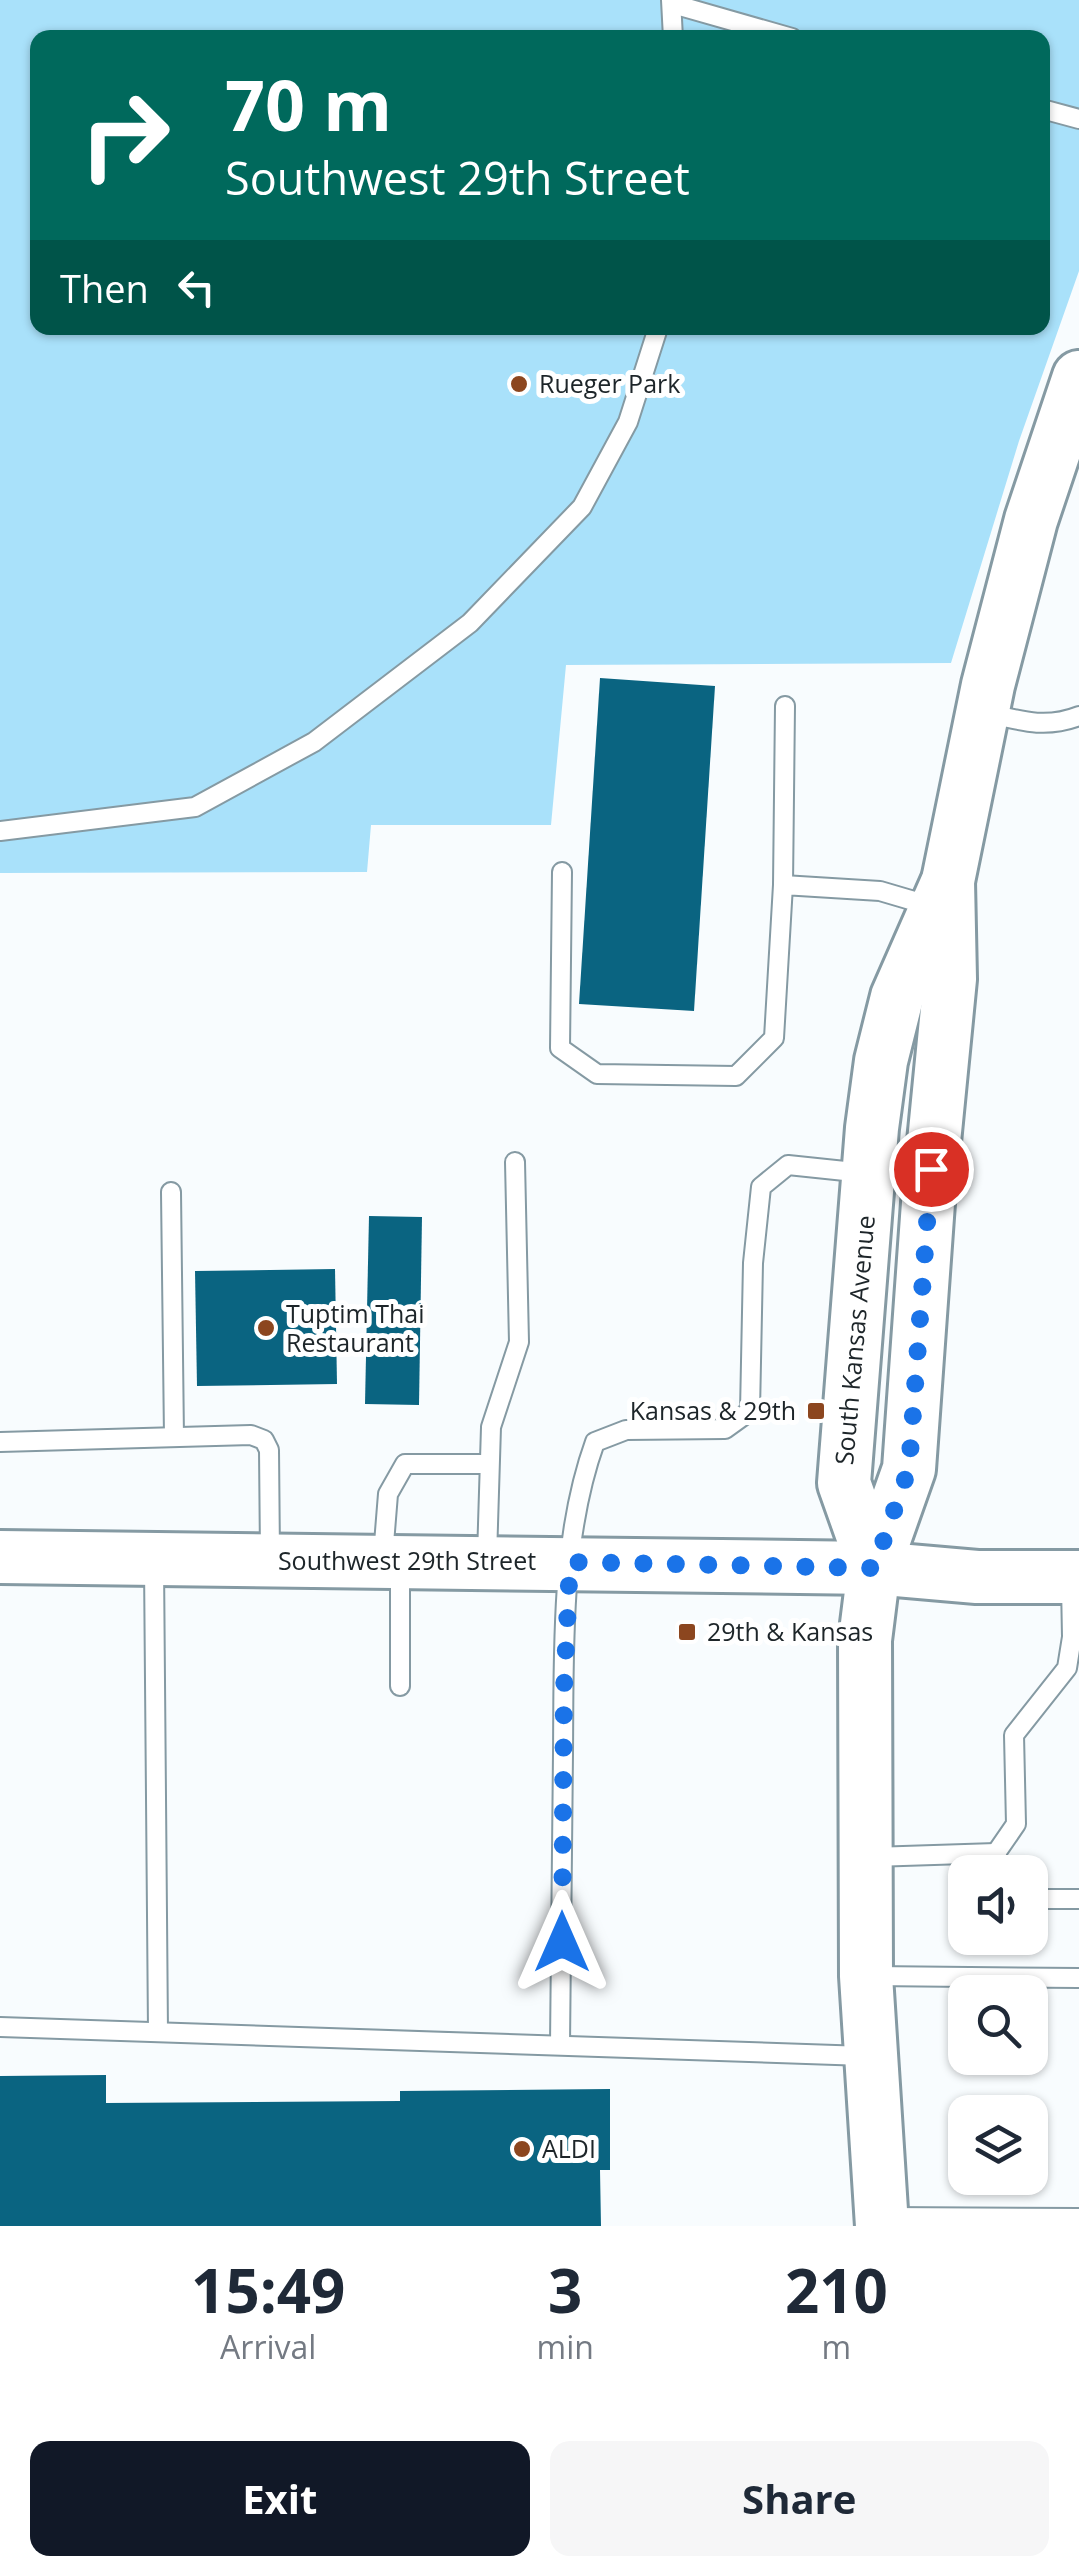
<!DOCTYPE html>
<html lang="en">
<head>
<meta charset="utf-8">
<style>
	:root { --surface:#fff; --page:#f6f6f7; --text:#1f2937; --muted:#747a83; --accent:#111827 }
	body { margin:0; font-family:"Open Sans",sans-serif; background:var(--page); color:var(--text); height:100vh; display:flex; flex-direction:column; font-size:38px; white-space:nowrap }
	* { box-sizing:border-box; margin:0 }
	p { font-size:32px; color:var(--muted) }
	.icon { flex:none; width:55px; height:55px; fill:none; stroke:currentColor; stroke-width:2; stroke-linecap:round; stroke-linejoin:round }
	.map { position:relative; height:2226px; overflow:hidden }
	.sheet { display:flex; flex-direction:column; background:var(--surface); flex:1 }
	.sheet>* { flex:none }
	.banner { position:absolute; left:30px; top:30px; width:1020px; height:305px; border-radius:20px; box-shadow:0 2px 8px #0004; background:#00695c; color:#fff; overflow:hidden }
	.buttons { position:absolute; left:948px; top:1855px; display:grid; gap:20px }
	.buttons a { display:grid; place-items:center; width:100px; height:100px; border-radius:20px; background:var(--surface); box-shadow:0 2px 8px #0004; font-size:50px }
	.pin { position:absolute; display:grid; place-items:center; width:85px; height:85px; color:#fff; margin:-42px; border:5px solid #fff; border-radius:50%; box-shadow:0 2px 10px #0007 }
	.me { position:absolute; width:110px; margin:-55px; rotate:0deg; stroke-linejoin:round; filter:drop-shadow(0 0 8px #0008) }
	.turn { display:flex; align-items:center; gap:35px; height:210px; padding:0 30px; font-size:45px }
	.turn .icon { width:130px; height:130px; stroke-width:2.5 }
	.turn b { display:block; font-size:70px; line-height:85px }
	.then { display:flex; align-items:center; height:95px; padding:0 30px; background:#0003; gap:20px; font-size:38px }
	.eta { display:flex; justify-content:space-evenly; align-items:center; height:170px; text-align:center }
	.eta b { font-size:60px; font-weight:700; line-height:70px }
	.button { display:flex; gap:20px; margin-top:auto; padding:20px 30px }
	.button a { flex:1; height:115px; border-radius:20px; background:var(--accent); color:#fff; font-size:40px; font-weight:700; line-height:115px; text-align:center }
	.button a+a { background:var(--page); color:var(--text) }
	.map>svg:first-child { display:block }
</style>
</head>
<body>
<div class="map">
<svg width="1079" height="2226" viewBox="0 0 1079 2226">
	<rect width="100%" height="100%" fill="#f8fcfe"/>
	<!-- green -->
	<path fill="#a9e1fa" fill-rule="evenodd" d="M 0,0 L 1079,0 L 1079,271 L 1019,441 L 951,663 L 566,665 L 551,825 L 371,825 L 367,872 L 0,873 ZM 38,38 L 1042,38 L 1042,328 L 38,328 Z"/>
	<!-- building -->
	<g fill="#0a6481">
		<path d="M 600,678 L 715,686 L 694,1011 L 579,1004 Z"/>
		<path d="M 369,1216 L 422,1217 L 419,1405 L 365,1404 Z"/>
		<path d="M 335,1269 L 337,1384 L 197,1386 L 195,1271 Z"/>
		<path d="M 106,2075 L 106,2103 L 400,2101 L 400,2091 L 610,2089 L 610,2170 L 600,2170 L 601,2226 L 0,2226 L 0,2076 Z"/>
	</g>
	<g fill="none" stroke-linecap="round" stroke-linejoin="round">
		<!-- lane casing -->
		<g stroke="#859aa3" stroke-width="22">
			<g id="lane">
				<path d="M 671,0 L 673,38"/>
				<path d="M 673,4 L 792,38"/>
				<path d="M 1042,109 L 1079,119"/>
				<path d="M 988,713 C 1021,721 1046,729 1079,716"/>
				<path d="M 0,831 L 195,807 L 314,742 L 470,623 L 582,507 L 628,422 L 658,328"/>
				<path d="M 562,872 L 560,1048 L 597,1074 L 736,1076 L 774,1038 L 783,885 L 880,891 L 931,906"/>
				<path d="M 783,885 L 785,706"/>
				<path d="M 171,1192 L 174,1437"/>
				<path d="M 0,1442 L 251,1435 L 264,1440 L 269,1450 L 270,1555"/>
				<path d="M 383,1556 L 388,1494 L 405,1464 L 489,1464"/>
				<path d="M 487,1557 L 491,1427 L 519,1342 L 515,1162"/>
				<path d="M 154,1564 L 158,2032"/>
				<path d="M 400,1567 L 400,1686"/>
				<path d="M 996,1853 L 1016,1824 L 1014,1735 L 1067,1668 L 1072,1637 L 1071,1584"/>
				<path d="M 996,1853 L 1001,1872"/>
				<path d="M 872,1857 L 996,1853"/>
				<path d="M 1030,1899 L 1079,1899"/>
				<path d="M 872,1976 L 1079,1978"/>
				<path d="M 0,2027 L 865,2056"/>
				<path d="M 560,2045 C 561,1948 562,1851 563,1753 C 564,1651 560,1539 595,1442 L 626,1430 L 725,1429 L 750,1411 L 753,1263 L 761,1187 L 788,1165 L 864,1173"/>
				<path d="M 885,2217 L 1079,2218"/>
			</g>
		</g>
		<!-- secondary casing -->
		<g stroke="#859aa3" stroke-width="58">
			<g id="secondary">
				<path d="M 0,1557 L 874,1568 L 977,1577 L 1079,1577"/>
				<path d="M 874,1568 L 844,1483 L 872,1128 L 881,1061 L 897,997 L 948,881 L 988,685 L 1031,520 L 1079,377"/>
				<path d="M 882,2226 L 866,1976 L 865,1640 L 874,1568 L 909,1469 L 928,1203 L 950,979 L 948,881"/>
			</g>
		</g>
		<!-- lane -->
		<use href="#lane" stroke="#fff" stroke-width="18"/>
		<!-- secondary -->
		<use href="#secondary" stroke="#fff" stroke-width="52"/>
	</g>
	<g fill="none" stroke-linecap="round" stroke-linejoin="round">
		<!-- route -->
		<path stroke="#1a73e8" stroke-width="18" stroke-dasharray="0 32.4" d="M 562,1942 L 564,1689 L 570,1562 L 874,1568 L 909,1468 L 931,1169"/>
	</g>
	<!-- markers -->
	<g fill="#8c461f" stroke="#fff" stroke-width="4">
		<circle cx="519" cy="384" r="10"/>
		<circle cx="266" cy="1328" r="10"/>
		<rect x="806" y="1401" width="20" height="20" rx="5"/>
		<rect x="677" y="1622" width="20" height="20" rx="5"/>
		<circle cx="522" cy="2149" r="10"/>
	</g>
	<g text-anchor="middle" stroke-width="10" stroke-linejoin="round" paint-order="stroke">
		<!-- poi labels -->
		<g font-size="25" fill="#1d2529" stroke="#fff" text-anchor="start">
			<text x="539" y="393">Rueger Park</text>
			<text x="286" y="1323">Tuptim Thai<tspan x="286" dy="29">Restaurant</tspan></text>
			<text x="796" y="1420" text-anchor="end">Kansas &amp; 29th</text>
			<text x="707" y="1641">29th &amp; Kansas</text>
			<text x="542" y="2158">ALDI</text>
		</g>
		<!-- street labels -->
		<g font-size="25" fill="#1d2529" stroke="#fff">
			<text transform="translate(855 1340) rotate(-85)" y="9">South Kansas Avenue</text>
			<text x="407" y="1570">Southwest 29th Street</text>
		</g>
	</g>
</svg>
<div class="buttons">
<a><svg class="icon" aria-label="sound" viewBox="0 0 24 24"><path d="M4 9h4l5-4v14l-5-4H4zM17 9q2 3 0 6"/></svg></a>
<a><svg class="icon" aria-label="search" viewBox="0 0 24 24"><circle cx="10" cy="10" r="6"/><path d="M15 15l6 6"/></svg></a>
<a><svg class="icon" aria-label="layers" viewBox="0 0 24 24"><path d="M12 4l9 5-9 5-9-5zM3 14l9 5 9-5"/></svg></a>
</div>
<div class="pin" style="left:931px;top:1169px;background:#d93025"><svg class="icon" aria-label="arrive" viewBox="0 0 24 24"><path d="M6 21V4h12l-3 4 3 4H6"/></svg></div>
<svg class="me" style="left:562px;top:1942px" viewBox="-20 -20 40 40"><path d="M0-17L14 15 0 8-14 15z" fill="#1a73e8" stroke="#fff" stroke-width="4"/></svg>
<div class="banner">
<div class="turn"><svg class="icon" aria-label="right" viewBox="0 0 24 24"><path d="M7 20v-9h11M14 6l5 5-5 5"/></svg><div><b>70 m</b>Southwest 29th Street</div></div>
<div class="then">Then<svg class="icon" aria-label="left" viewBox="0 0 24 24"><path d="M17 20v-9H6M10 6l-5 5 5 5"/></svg></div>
</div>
</div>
<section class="sheet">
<div class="eta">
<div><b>15:49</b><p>Arrival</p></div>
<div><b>3</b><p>min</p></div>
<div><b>210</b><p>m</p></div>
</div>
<div class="button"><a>Exit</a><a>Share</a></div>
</section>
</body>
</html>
